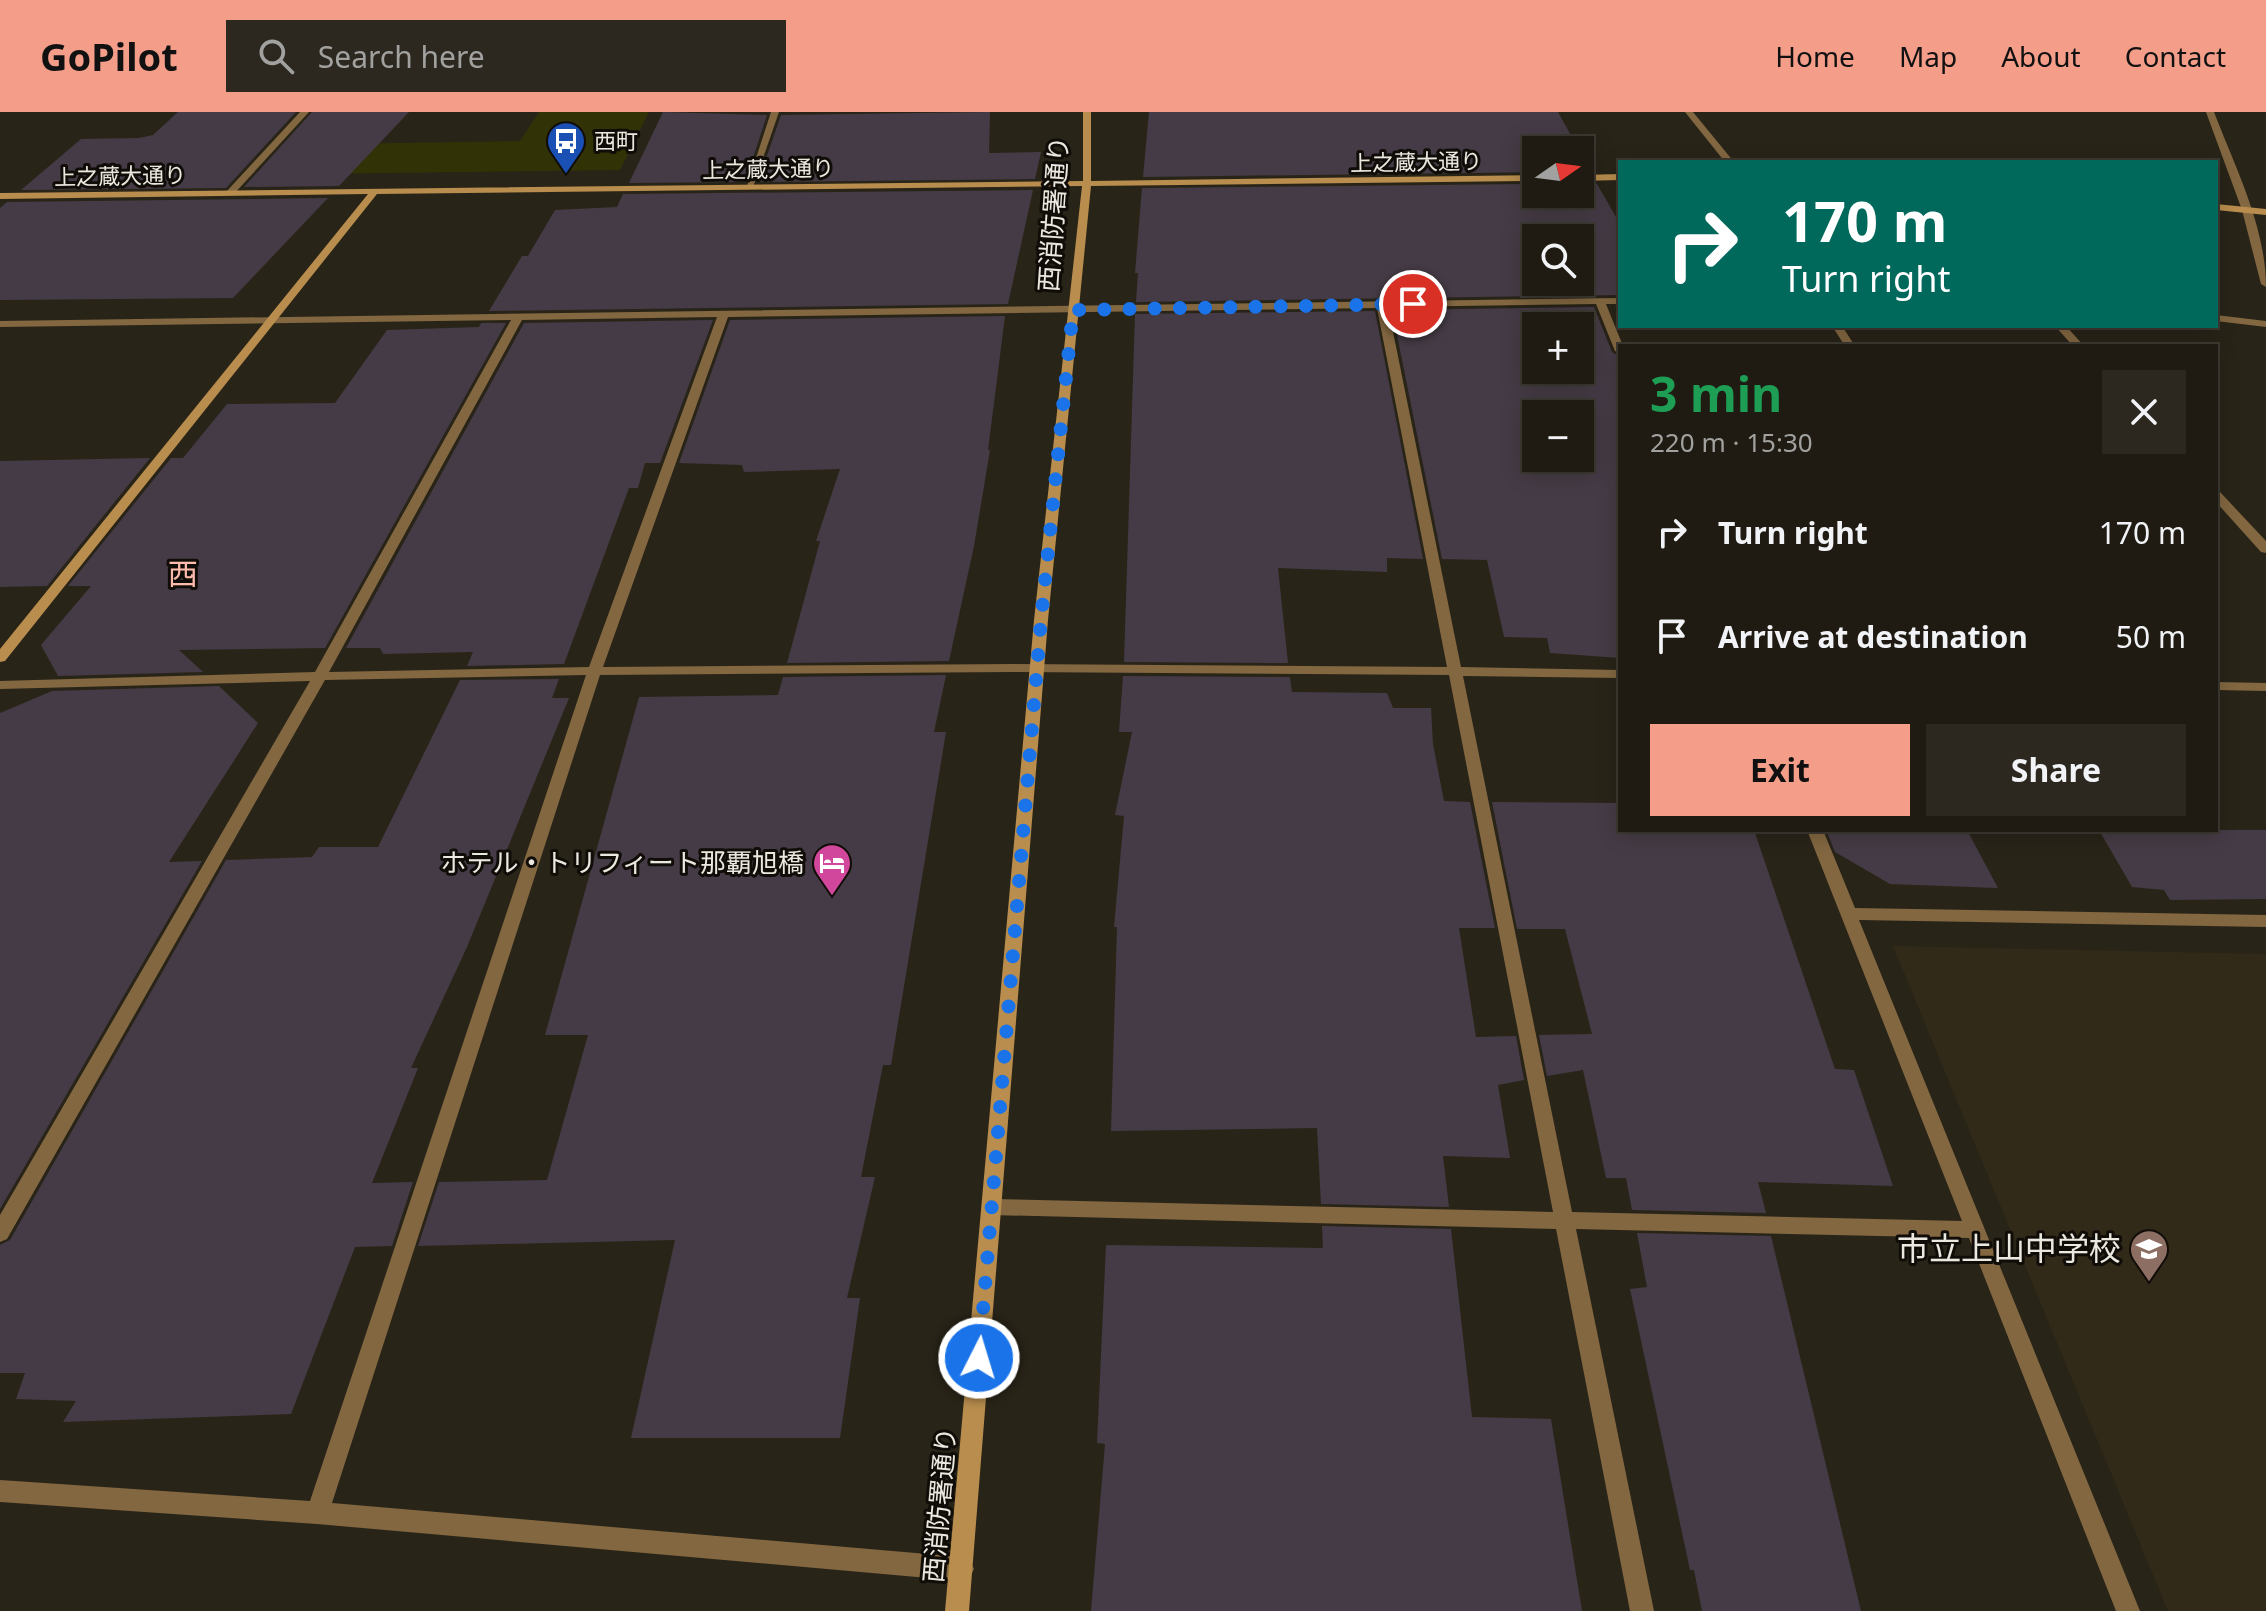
<!DOCTYPE html>
<html lang="en">
<head>
<meta charset="utf-8">
<style>
	:root { --surface:#1f1b12; --page:#2c2820; --text:#f1f3f6; --muted:#a1a19f; --line:#3c3932; --accent:#f49e8a }
	body { margin:0; font-family:"Noto Sans","Noto Sans JP",sans-serif; background:var(--page); color:var(--text); height:100vh; display:flex; flex-direction:column; font-size:30px; white-space:nowrap }
	* { box-sizing:border-box; margin:0 }
	p { font-size:26px; color:var(--muted) }
	.icon { flex:none; width:44px; height:44px; fill:none; stroke:currentColor; stroke-width:2; stroke-linecap:round; stroke-linejoin:round }
	.map { position:relative; flex:1; overflow:hidden }
	.side { position:absolute; left:1618px; top:232px; width:600px; height:488px; display:flex; flex-direction:column; background:var(--surface); border-radius:0px; box-shadow:0 4px 20px #0003,0 0 0 2px var(--line) }
	.side>* { flex:none }
	.guide { position:absolute; left:1618px; top:48px; width:600px; height:168px; border-radius:0px; box-shadow:0 4px 20px #0003,0 0 0 2px var(--line); background:#00695c; color:#fff; overflow:hidden }
	.needle { width:52px; rotate:76deg }
	.tools { position:absolute; left:1522px; top:24px; display:grid; gap:16px }
	.tools a { display:grid; place-items:center; width:72px; height:72px; border-radius:0px; background:var(--surface); box-shadow:0 4px 20px #0003,0 0 0 2px var(--line); font-size:40px }
	.pin { position:absolute; display:grid; place-items:center; width:68px; height:68px; color:#fff; margin:-34px; border:4px solid #fff; border-radius:50%; box-shadow:0 2px 8px #0007 }
	.me { position:absolute; width:88px; margin:-44px; rotate:5deg; stroke-linejoin:round; filter:drop-shadow(0 0 6px #0008) }
	.turn { display:flex; align-items:center; gap:28px; height:168px; padding:0 32px; font-size:36px }
	.turn .icon { width:104px; height:104px; stroke-width:2.5 }
	.turn b { display:block; font-size:56px; line-height:68px }
	.round { display:grid; place-items:center; flex:none; width:84px; height:84px; border-radius:0px; background:var(--page) }
	.overview { display:flex; align-items:center; justify-content:space-between; height:136px; padding:0 32px }
	h1 { font-size:48px; font-weight:700; line-height:60px; color:#1e9e55 }
	.primary-button { display:flex; gap:16px; margin-top:auto; padding:16px 32px }
	.primary-button a { flex:1; height:92px; border-radius:0px; background:var(--accent); color:#111; font-size:32px; font-weight:700; line-height:92px; text-align:center }
	.primary-button a+a { background:var(--page); color:var(--text) }
	ul { padding:0; list-style:none }
	li { display:flex; align-items:center; gap:24px; height:104px; padding:0 32px }
	li div { flex:1 }
	li b { display:block; font-size:30px }
	li em { font-style:normal }
	header { display:flex; align-items:center; gap:48px; box-sizing:border-box; height:112px; padding:0 40px; background:var(--accent); color:#111 }
	header strong { font-size:38px }
	nav { display:flex; gap:44px; margin-inline-start:auto; font-size:28px }
	.search { width:560px; height:72px; background:var(--page); display:flex; align-items:center; gap:20px; box-sizing:border-box; padding:0 28px; border-radius:0px; color:var(--muted); font-size:30px }
	.map>svg:first-child { display:block }
</style>
</head>
<body>
<header>
<strong>GoPilot</strong>
<div class="search"><svg class="icon" aria-label="search" viewBox="0 0 24 24"><circle cx="10" cy="10" r="6"/><path d="M15 15l6 6"/></svg>Search here</div>
<nav><a>Home</a><a>Map</a><a>About</a><a>Contact</a></nav>
</header>
<div class="map">
<svg width="2266" height="1499" viewBox="0 0 2266 1499">
	<rect width="100%" height="100%" fill="#292418"/>
	<!-- built -->
	<path fill="#322a18" d="M 1893,834 L 2266,842 L 2266,1499 L 2168,1499 Z"/>
	<!-- green -->
	<path fill="#313205" d="M 539,0 L 649,0 L 620,58 L 301,62 L 328,32 L 520,29 Z"/>
	<!-- building -->
	<g fill="#453b46" fill-rule="evenodd">
		<path d="M 178,0 L 296,0 L 226,76 L 21,78 L 81,27 L 139,26 L 153,23 Z"/>
		<path d="M 312,0 L 409,0 L 339,74 L 244,75 Z"/>
		<path d="M 663,0 L 767,3 L 745,70 L 629,71 Z"/>
		<path d="M 990,0 L 989,41 L 1041,40 L 1035,67 L 758,70 L 781,3 Z"/>
		<path d="M 1149,0 L 1558,0 L 1579,38 L 1536,38 L 1536,60 L 1143,65 Z"/>
		<path d="M 1536,72 L 1536,82 L 1580,82 L 1580,72 L 1597,72 L 1620,112 L 1620,183 L 1136,190 L 1138,161 L 1135,161 L 1142,76 ZM 1536,126 L 1580,126 L 1580,170 L 1536,170 Z"/>
		<path d="M 1033,78 L 1008,192 L 489,199 L 522,144 L 528,144 L 555,98 L 617,95 L 623,82 Z"/>
		<path d="M 328,86 L 233,186 L 0,188 L 0,96 L 7,90 Z"/>
		<path d="M 1594,195 L 1612,240 L 1620,245 L 1620,546 L 1550,541 L 1547,526 L 1504,525 L 1487,448 L 1442,447 L 1392,198 ZM 1536,214 L 1580,214 L 1580,258 L 1536,258 ZM 1536,302 L 1580,302 L 1580,346 L 1536,346 Z"/>
		<path d="M 1375,199 L 1423,447 L 1387,446 L 1387,460 L 1278,456 L 1288,551 L 1124,550 L 1135,202 Z"/>
		<path d="M 1005,204 L 988,338 L 990,338 L 974,434 L 949,549 L 787,551 L 820,429 L 816,429 L 840,357 L 744,360 L 742,353 L 679,351 L 730,208 Z"/>
		<path d="M 713,208 L 660,351 L 645,351 L 638,376 L 629,376 L 564,552 L 467,554 L 473,540 L 383,542 L 380,536 L 346,536 L 524,211 Z"/>
		<path d="M 481,211 L 506,211 L 325,536 L 179,538 L 203,560 L 58,564 L 41,533 L 91,474 L 68,474 L 171,346 L 183,346 L 227,292 L 335,291 L 387,218 L 479,215 Z"/>
		<path d="M 150,346 L 47,474 L 0,475 L 0,349 Z"/>
		<path d="M 946,563 L 934,620 L 946,620 L 891,953 L 883,953 L 861,1065 L 875,1065 L 847,1186 L 860,1186 L 840,1326 L 631,1326 L 675,1128 L 418,1134 L 439,1070 L 547,1068 L 588,923 L 545,923 L 639,585 L 778,583 L 783,565 Z"/>
		<path d="M 1123,564 L 1290,565 L 1292,580 L 1387,581 L 1393,596 L 1431,596 L 1433,632 L 1444,689 L 1470,690 L 1495,816 L 1459,816 L 1476,925 L 1516,924 L 1524,968 L 1498,973 L 1510,1046 L 1443,1044 L 1449,1095 L 1321,1092 L 1317,1016 L 1111,1019 L 1117,815 L 1114,815 L 1124,704 L 1115,703 L 1132,620 L 1119,620 Z"/>
		<path d="M 559,567 L 552,586 L 569,586 L 467,835 L 411,956 L 418,956 L 372,1071 L 413,1070 L 392,1134 L 355,1135 L 291,1302 L 63,1310 L 76,1289 L 16,1287 L 25,1261 L 0,1261 L 0,1133 L 10,1128 L 226,748 L 312,745 L 319,735 L 378,735 L 460,568 Z"/>
		<path d="M 219,574 L 258,611 L 169,750 L 202,749 L 0,1097 L 0,601 L 52,579 Z"/>
		<path d="M 1492,690 L 1620,691 L 1620,718 L 1754,718 L 1835,957 L 1854,958 L 1893,1074 L 1758,1070 L 1766,1101 L 1632,1098 L 1626,1066 L 1606,1066 L 1583,958 L 1547,964 L 1539,923 L 1592,922 L 1565,817 L 1517,817 Z"/>
		<path d="M 1826,718 L 1967,718 L 1998,776 L 1890,772 L 1835,740 Z"/>
		<path d="M 2099,718 L 2266,718 L 2266,787 L 2170,788 L 2164,778 L 2132,775 Z"/>
		<path d="M 1322,1114 L 1451,1117 L 1472,1305 L 1551,1307 L 1582,1499 L 1091,1499 L 1105,1332 L 1097,1331 L 1106,1133 L 1323,1136 Z"/>
		<path d="M 1637,1121 L 1771,1124 L 1861,1499 L 1702,1499 L 1694,1458 L 1690,1458 L 1630,1177 L 1647,1175 Z"/>
	</g>
	<g fill="none" stroke-linecap="round" stroke-linejoin="round">
		<!-- street -->
		<g fill="#826741" fill-rule="evenodd">
			<path d="M 300,0 L 309,0 L 233,83 L 227,83 L 227,79 Z"/>
			<path d="M 771,0 L 779,0 L 753,75 L 746,77 Z"/>
			<path d="M 1685,0 L 1693,0 L 1734,50 L 1725,50 Z"/>
			<path d="M 2206,0 L 2214,0 C 2235,55 2266,115 2266,175 L 2261,172 L 2242,98 Z"/>
			<path d="M 1620,186 L 1620,192 L 1606,192 L 1623,234 L 1620,234 L 1620,242 L 1615,239 L 1596,192 L 1388,195 L 1461,555 L 1620,558 L 1620,566 L 1463,564 L 1572,1100 L 1962,1109 L 1807,718 L 1823,718 L 1855,796 L 2266,803 L 2266,815 L 1859,808 L 2140,1499 L 2116,1499 L 1969,1126 L 1576,1117 L 1654,1499 L 1630,1499 L 1556,1117 L 992,1103 L 985,1101 L 982,1095 L 985,1089 L 992,1087 L 1553,1100 L 1449,563 L 1012,560 L 600,563 L 332,1391 L 962,1445 L 970,1449 L 974,1457 L 970,1465 L 962,1469 L 317,1412 L 0,1390 L 0,1368 L 310,1389 L 586,563 L 325,568 L 7,1127 L 0,1130 L 0,1103 L 310,569 L 0,577 L 0,569 L 315,560 L 511,208 L 0,215 L 0,209 ZM 1377,196 L 1447,555 L 1012,552 L 603,555 L 728,205 ZM 717,205 L 589,555 L 329,560 L 522,208 Z"/>
			<path d="M 2216,203 L 2266,209 L 2266,215 L 2216,209 Z"/>
			<path d="M 1832,214 L 1842,214 L 1855,234 L 1845,234 Z"/>
			<path d="M 2055,214 L 2066,214 L 2084,234 L 2073,234 Z"/>
			<path d="M 2216,379 L 2220,380 L 2266,429 L 2266,441 L 2261,440 L 2216,390 Z"/>
			<path d="M 2216,570 L 2266,571 L 2266,579 L 2216,578 Z"/>
		</g>
		<!-- secondary -->
		<g fill="#b88d4d" fill-rule="evenodd">
			<path d="M 1083,0 L 1091,0 L 1091,69 L 1536,63 L 1536,69 L 1091,74 L 1048,508 L 969,1499 L 945,1499 L 1034,508 L 1082,74 L 377,82 L 5,549 L 0,550 L 0,537 L 368,82 L 0,87 L 0,81 L 1083,69 Z"/>
			<path d="M 1620,62 L 1620,68 L 1580,69 L 1580,63 Z"/>
			<path d="M 2216,92 L 2266,97 L 2266,103 L 2216,98 Z"/>
		</g>
	</g>
	<g fill="none" stroke-linecap="round" stroke-linejoin="round">
		<!-- route -->
		<path stroke="#1a73e8" stroke-width="14" stroke-dasharray="0 25.2" d="M 979,1246 L 1041,508 L 1073,198 L 1413,192"/>
	</g>
	<!-- icons -->
	<defs>
		<g id="bus-pin" transform="scale(2)"><path d="M0 17L-7.5 6A9.5 9.5 0 1 1 7.5 6Z" fill="#1a4fb4" stroke="#100d08"/><path d="M-5-6H5V4H4V6H2V4H-2V6H-4V4H-5ZM-3.5-4V0h7V-4ZM-3.5 1.2v1.5H-2V1.2ZM2 1.2v1.5H3.5V1.2Z" fill="#fff"/></g>
		<g id="hotel-pin" transform="scale(2)"><path d="M0 17L-7.5 6A9.5 9.5 0 1 1 7.5 6Z" fill="#d1479c" stroke="#100d08"/><path d="M-6-4.5h1.5V1H6V5H4.5V3h-9V5H-6ZM-4 0a1.8 1.8 0 1 1 3.6 0ZM.5 0V-2.5h3Q6-2.5 6 0Z" fill="#fff"/></g>
		<g id="school-pin" transform="scale(2)"><path d="M0 17L-7.5 6A9.5 9.5 0 1 1 7.5 6Z" fill="#8d6e63" stroke="#100d08"/><path d="M0-5L7-2L0 1L-7-2ZM-4 1L0 2.5L4 1V4Q0 6-4 4Z" fill="#fff"/></g>
	</defs>
	<g fill-rule="evenodd">
		<use href="#bus-pin" x="566" y="29"/>
		<use href="#hotel-pin" x="832" y="751"/>
		<use href="#school-pin" x="2149" y="1137"/>
	</g>
	<g text-anchor="middle" stroke-width="6" stroke-linejoin="round" paint-order="stroke">
		<!-- far-poi labels -->
		<g font-size="22" fill="#ebe8e0" stroke="#100d08" text-anchor="start">
			<text x="594" y="37">西町</text>
		</g>
		<!-- far-street labels -->
		<g font-size="22" fill="#ebe8e0" stroke="#100d08">
			<text transform="translate(1416 50) rotate(-1)" y="8">上之蔵大通り</text>
			<text transform="translate(768 57) rotate(-1)" y="8">上之蔵大通り</text>
			<text transform="translate(120 64) rotate(-1)" y="8">上之蔵大通り</text>
		</g>
		<!-- street labels -->
		<g font-size="26" fill="#ebe8e0" stroke="#100d08">
			<text transform="translate(1054 102) rotate(-86)" y="9">西消防署通り</text>
			<text transform="translate(940 1393) rotate(-85)" y="9">西消防署通り</text>
		</g>
		<!-- poi labels -->
		<g font-size="26" fill="#ebe8e0" stroke="#100d08" text-anchor="end">
			<text x="804" y="760">ホテル・トリフィート那覇旭橋</text>
		</g>
		<!-- quarter labels -->
		<g font-size="30" fill="#fdbbab" stroke="#100d08">
			<text x="183" y="473">西</text>
		</g>
		<!-- near-poi labels -->
		<g font-size="32" fill="#ebe8e0" stroke="#100d08" text-anchor="end">
			<text x="2121" y="1148">市立上山中学校</text>
		</g>
	</g>
</svg>
<div class="tools">
<a><svg class="needle" viewBox="-14 -14 28 28"><path d="M0-13l5 13h-10z" fill="#e53935"/><path d="M0 13l5-13h-10z" fill="#a1a19f"/></svg></a>
<a><svg class="icon" aria-label="search" viewBox="0 0 24 24"><circle cx="10" cy="10" r="6"/><path d="M15 15l6 6"/></svg></a>
<a>+</a>
<a>−</a>
</div>
<div class="pin" style="left:1413px;top:192px;background:#d93025"><svg class="icon" aria-label="arrive" viewBox="0 0 24 24"><path d="M6 21V4h12l-3 4 3 4H6"/></svg></div>
<svg class="me" style="left:979px;top:1246px" viewBox="-20 -20 40 40"><circle r="17" fill="#1a73e8" stroke="#fff" stroke-width="3"/><path d="M0-11L8 9 0 5-8 9z" fill="#fff"/></svg>
<div class="guide">
<div class="turn"><svg class="icon" aria-label="right" viewBox="0 0 24 24"><path d="M7 20v-9h11M14 6l5 5-5 5"/></svg><div><b>170 m</b>Turn right</div></div>
</div>
<section class="side">
<div class="overview"><div><h1>3 min</h1><p>220 m · 15:30</p></div><a class="round"><svg class="icon" aria-label="close" viewBox="0 0 24 24"><path d="M6 6l12 12M18 6L6 18"/></svg></a></div>
<ul>
<li><svg class="icon" aria-label="right" viewBox="0 0 24 24"><path d="M7 20v-9h11M14 6l5 5-5 5"/></svg><div><b>Turn right</b></div><em>170 m</em></li>
<li><svg class="icon" aria-label="arrive" viewBox="0 0 24 24"><path d="M6 21V4h12l-3 4 3 4H6"/></svg><div><b>Arrive at destination</b></div><em>50 m</em></li>
</ul>
<div class="primary-button"><a>Exit</a><a>Share</a></div>
</section>
</div>
</body>
</html>
